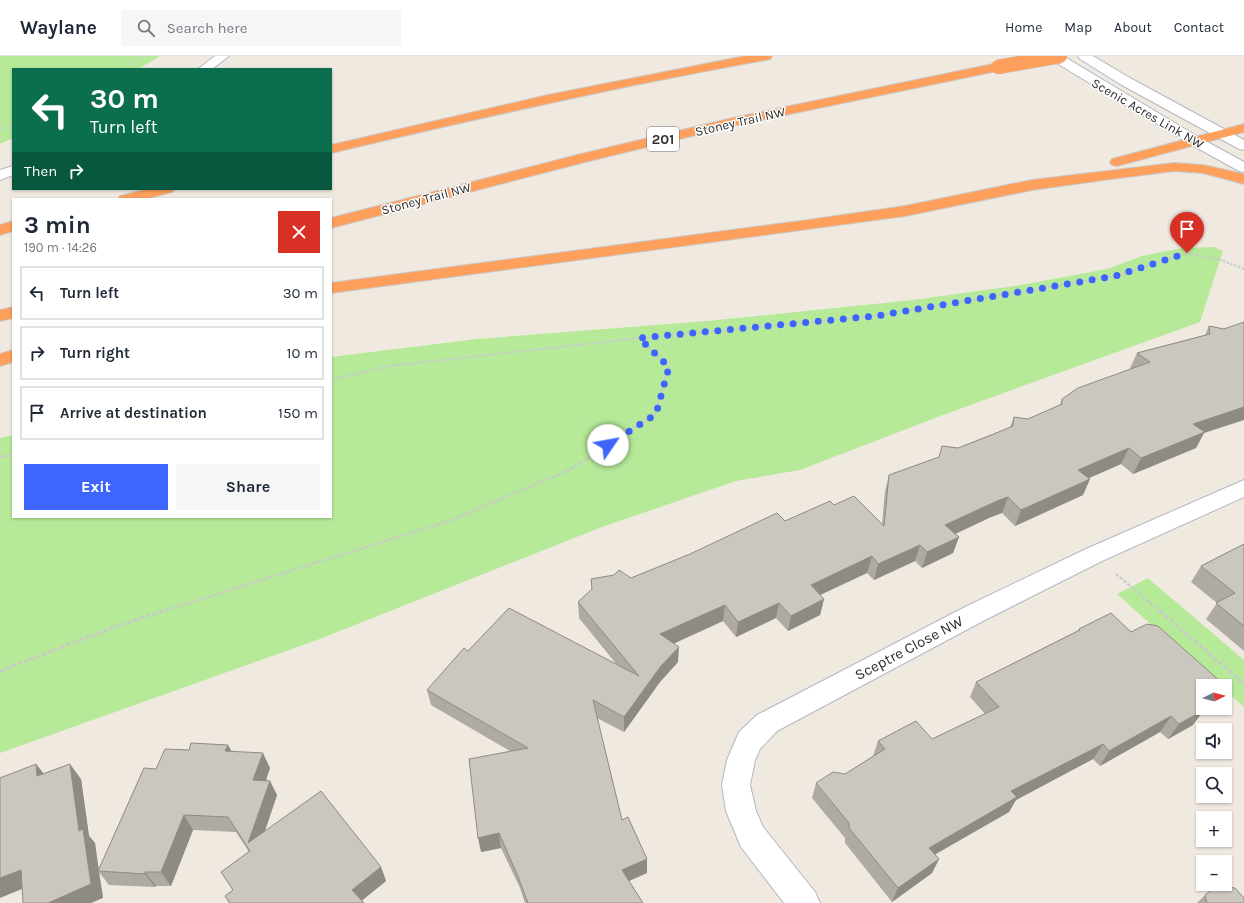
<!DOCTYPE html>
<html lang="en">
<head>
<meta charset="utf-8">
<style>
	:root { --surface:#fff; --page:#f6f6f7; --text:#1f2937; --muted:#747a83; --line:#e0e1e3; --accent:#3e66ff }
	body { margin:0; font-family:Karla,sans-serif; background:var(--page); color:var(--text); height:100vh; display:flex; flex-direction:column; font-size:15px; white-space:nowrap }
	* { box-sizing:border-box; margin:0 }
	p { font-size:13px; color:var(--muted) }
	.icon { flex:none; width:22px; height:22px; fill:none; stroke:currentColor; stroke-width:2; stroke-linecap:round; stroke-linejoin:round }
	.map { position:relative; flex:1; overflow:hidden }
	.details { position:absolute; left:12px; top:142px; width:320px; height:320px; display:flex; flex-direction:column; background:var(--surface); border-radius:0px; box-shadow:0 1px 3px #0004 }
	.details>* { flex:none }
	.top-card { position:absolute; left:12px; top:12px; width:320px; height:122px; border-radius:0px; box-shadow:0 1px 3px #0004; background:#0b6e4f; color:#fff; overflow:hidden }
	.needle { width:26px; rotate:84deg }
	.fabs { position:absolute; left:1196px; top:623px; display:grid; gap:8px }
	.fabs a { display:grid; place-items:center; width:36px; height:36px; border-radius:0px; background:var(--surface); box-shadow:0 1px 3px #0004; font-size:20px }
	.pin { position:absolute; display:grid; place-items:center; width:34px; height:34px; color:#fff; margin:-41px -17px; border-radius:50% 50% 50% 0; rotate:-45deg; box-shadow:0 0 4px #0007 }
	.pin .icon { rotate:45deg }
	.me { position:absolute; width:44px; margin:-22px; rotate:57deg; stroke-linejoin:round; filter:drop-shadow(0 0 3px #0008) }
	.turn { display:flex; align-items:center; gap:14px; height:84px; padding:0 12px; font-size:18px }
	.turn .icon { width:52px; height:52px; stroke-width:2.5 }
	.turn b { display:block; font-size:28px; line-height:34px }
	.then { display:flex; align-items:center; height:38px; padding:0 12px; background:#0003; gap:8px; font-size:15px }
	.round { display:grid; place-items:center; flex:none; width:42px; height:42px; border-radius:0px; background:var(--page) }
	.overview { display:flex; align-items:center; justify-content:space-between; height:68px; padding:0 12px }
	h1 { font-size:24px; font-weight:700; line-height:30px }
	.button { display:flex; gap:8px; margin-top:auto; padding:8px 12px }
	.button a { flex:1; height:46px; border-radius:0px; background:var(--accent); color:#fff; font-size:16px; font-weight:700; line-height:46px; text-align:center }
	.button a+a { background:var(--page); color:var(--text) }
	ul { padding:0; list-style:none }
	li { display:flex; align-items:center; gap:12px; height:54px; margin:0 8px 6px; padding:0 4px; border:2px solid var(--line); border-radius:0px }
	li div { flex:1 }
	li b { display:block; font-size:15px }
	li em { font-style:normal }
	header { display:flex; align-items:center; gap:24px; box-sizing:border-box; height:56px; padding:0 20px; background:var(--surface); border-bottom:1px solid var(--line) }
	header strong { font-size:19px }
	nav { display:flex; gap:22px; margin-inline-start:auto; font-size:14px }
	.search { width:280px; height:36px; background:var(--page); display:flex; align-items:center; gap:10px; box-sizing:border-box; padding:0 14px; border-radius:0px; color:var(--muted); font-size:15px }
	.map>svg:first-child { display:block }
</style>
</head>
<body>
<header>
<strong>Waylane</strong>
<div class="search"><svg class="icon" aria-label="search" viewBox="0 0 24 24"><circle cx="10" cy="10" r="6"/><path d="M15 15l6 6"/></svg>Search here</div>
<nav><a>Home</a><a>Map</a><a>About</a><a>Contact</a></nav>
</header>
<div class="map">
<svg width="1244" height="847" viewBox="0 0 1244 847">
	<rect width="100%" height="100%" fill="#f0e9e0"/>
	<!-- green -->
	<g fill="#b6ea99">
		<path d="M 0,0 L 160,0 L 138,13 L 13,13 L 13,82 L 0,88 Z"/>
		<path d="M 1214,191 L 1223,195 L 1200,266 L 943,359 L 800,414 L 736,425 L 602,471 L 317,584 L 0,697 L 0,382 L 13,379 L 13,461 L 331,461 L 331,301 L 477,283 L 707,265 L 913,244 L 1021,229 L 1107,213 L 1142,200 L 1183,192 Z"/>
		<path d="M 1148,522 L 1244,604 L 1244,651 L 1225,634 L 1225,630 L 1220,630 L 1117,538 Z"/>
	</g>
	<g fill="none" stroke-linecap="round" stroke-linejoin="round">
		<!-- minor casing -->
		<g stroke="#b4b7c2" stroke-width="2">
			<g id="minor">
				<path d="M 215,0 L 229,0 L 212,13 L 198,13 Z"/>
				<path d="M 1048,0 L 1063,0 L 1200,82 L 1244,106 L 1244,116 L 1239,115 L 1190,88 L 1050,3 Z"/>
				<path d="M 1078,0 L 1093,0 L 1130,22 L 1244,84 L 1244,94 L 1239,93 L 1120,28 L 1080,3 Z"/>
				<path d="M 13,110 L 13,119 L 0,124 L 0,114 Z"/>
				<path d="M 1244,424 L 1244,441 L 1102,505 L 983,565 L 777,675 L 760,693 L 755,704 L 750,729 L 756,755 L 763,771 L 815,836 L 820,847 L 784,847 L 741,791 L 726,755 L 722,729 L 727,704 L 739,676 L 757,659 L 965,551 L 1086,493 Z"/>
			</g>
		</g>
		<!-- highway casing -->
		<g stroke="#c9c9c9" stroke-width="2">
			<g id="highway">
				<path d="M 745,0 L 772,0 L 770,3 L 766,4 C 620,30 475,63 331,97 L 331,89 L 548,39 Z"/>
				<path d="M 998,7 L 1002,8 L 1004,11 L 1002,14 L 737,69 L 585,106 L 331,172 L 331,162 L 577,99 L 737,61 Z"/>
				<path d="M 1244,68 L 1244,76 L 1117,110 L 1112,109 L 1110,106 L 1112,103 Z"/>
				<path d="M 1174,107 L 1203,109 L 1244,118 L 1244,128 L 1203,117 L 1174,115 L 1111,123 L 1032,134 L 905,160 L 331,237 L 331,227 L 808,164 L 905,150 L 1032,124 Z"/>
				<path d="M 148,133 L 175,133 L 172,136 L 145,143 L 118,143 L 120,140 Z"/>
				<path d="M 13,165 L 13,175 L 0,179 L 0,169 Z"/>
				<path d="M 13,251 L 13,262 L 0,265 L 0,254 Z"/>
				<path d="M 13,294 L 13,306 L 0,310 L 0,298 Z"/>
			</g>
		</g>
		<!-- path-far3 -->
		<g stroke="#c9c9c9" stroke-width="1.5" stroke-dasharray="2 1.5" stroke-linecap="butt">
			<path d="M 122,13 L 140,0"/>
			<path d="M 0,74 L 13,68"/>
		</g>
		<!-- path-far2 -->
		<g stroke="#c9c9c9" stroke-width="2" stroke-dasharray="2.5 1.5" stroke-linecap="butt">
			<path d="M 640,282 L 669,311 L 664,326"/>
			<path d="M 331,324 L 389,310 L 639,282 L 876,260 L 1115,220 L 1187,197 L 1221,204 L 1244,213"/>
		</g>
		<!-- path-far1 -->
		<g stroke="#c9c9c9" stroke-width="2.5" stroke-dasharray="3 2" stroke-linecap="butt">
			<path d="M 0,401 L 13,398"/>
			<path d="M 1116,518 L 1161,556"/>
			<path d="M 160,556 L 452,464 L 573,412 L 655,358 L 665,325"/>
		</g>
		<!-- path -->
		<g stroke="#c9c9c9" stroke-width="3" stroke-dasharray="4 2.5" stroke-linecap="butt">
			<path d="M 1160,555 L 1244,628"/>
			<path d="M 0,615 L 120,569 L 163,555"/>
		</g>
		<!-- minor -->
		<use href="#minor" fill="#fff" fill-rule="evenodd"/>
		<!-- highway -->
		<use href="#highway" fill="#ff9f5c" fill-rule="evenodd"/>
		<!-- highway-bridge casing -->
		<g stroke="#c9c9c9" stroke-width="15" stroke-linecap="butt">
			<path id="highway-bridge" d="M 998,11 L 1060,0"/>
		</g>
		<!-- highway-bridge -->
		<use href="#highway-bridge" stroke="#ff9f5c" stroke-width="14"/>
	</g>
	<!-- wall -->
	<g fill="#afaba3">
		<path d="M 1209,270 L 1224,273 L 1204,377 L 1196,392 L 1133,418 L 1121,408 L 1089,422 L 1090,423 L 1083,439 L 1015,470 L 1002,457 L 991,461 L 955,478 L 959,481 L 953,497 L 922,512 L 915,505 L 874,524 L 867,517 L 820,539 L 824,543 L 820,559 L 788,575 L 776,562 L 736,581 L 723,565 L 674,587 L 678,606 L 660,626 L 624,676 L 597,662 L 622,764 L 647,803 L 647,817 L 629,825 L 643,847 L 525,847 L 520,832 L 501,792 L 481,796 L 510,695 L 431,649 L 427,634 L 468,595 L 617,609 L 579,562 L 578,546 L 592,534 L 591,523 L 631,522 L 785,465 L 834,449 L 882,468 L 885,435 L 889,419 L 939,401 L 942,390 L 958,392 L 1010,371 L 1014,361 L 1028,363 L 1060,349 L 1062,343 L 1131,313 L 1130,312 L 1137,297 L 1205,279 Z"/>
		<path d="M 1244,488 L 1244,595 L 1206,563 L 1217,547 L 1191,526 L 1201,510 Z"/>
		<path d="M 1079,573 L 1131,576 L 1222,627 L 1220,630 L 1203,630 L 1203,647 L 1200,648 L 1193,669 L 1168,683 L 1160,676 L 1100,710 L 1093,703 L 1016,744 L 1009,756 L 935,798 L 939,803 L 932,817 L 892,846 L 845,787 L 845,782 L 812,742 L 816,727 L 845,718 L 873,700 L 878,685 L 932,683 L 985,658 L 970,641 L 976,626 L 1077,575 Z"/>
		<path d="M 228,689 L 231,695 L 270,712 L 266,724 L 270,725 L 277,739 L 265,775 L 381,811 L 386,825 L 362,844 L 364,847 L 229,847 L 225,840 L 233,834 L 221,816 L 249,796 L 236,776 L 193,774 L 171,830 L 156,830 L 155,831 L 109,829 L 99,816 L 103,842 L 44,718 L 81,723 L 89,780 L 95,787 L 98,813 L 156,713 Z"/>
		<path d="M 1205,839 L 1244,847 L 1197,847 Z"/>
	</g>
	<!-- shaded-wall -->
	<g fill="#8e8b85">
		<path d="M 1244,351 L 1244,364 L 1204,377 L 1196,392 L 1133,418 L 1141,402 L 1193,368 Z"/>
		<path d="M 1129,392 L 1121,408 L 1071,430 L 1078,414 Z"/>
		<path d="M 1090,423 L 1083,439 L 1015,470 L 1021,454 Z"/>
		<path d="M 1008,441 L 1002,457 L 991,461 L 940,485 L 945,469 L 997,445 Z"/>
		<path d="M 959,481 L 953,497 L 922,512 L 927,496 Z"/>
		<path d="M 920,489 L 915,505 L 874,524 L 878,508 Z"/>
		<path d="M 872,500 L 867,517 L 807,545 L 811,529 Z"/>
		<path d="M 824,543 L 820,559 L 788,575 L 791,560 Z"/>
		<path d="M 779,547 L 776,562 L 736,581 L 738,566 Z"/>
		<path d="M 725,549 L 723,565 L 660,594 L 660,578 Z"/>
		<path d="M 679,591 L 678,606 L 660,626 L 624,676 L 624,661 L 661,610 Z"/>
		<path d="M 1203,637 L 1203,647 L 1185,657 L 1196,641 Z"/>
		<path d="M 1204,654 L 1193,669 L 1168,683 L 1179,668 Z"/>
		<path d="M 1171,660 L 1160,676 L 1100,710 L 1109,695 Z"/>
		<path d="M 1103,688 L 1093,703 L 1016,744 L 1009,756 L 922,806 L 929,792 L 1011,735 Z"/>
		<path d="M 228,689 L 236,704 L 225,695 Z"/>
		<path d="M 263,697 L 270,712 L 261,739 L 253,724 Z"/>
		<path d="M 36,708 L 48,723 L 37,720 Z"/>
		<path d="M 70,708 L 81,723 L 89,780 L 95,787 L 99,815 L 98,815 L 99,816 L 103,842 L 91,847 L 48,847 Z"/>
		<path d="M 270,725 L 277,739 L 256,801 L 248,787 Z"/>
		<path d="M 184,759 L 193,774 L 171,830 L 161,816 Z"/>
		<path d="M 499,777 L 501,792 L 481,796 L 478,782 Z"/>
		<path d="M 647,803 L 647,817 L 622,828 L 622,814 Z"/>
		<path d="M 939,803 L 932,817 L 892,846 L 898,832 Z"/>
		<path d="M 381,811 L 386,825 L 359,847 L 352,834 Z"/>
		<path d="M 21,814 L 34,828 L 0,842 L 0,822 Z"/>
		<path d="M 145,816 L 156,830 L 155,831 L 145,818 Z"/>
	</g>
	<!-- building -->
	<g fill="#cbc7be" stroke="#8e8b85">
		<path d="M 1244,266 L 1244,351 L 1193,368 L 1205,376 L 1141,402 L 1129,392 L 1078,414 L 1090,423 L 1021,454 L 1008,441 L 997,445 L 945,469 L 959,481 L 927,496 L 920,489 L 878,508 L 872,500 L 811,529 L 824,543 L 791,560 L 779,547 L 738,566 L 725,549 L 660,578 L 679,591 L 661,610 L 624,661 L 593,644 L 622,764 L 628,761 L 647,803 L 622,814 L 643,847 L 528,847 L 517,818 L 499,777 L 478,782 L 469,703 L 528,692 L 427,634 L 464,592 L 468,595 L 509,552 L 639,620 L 578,546 L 592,533 L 591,523 L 614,519 L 619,514 L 631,522 L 690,498 L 777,457 L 785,465 L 830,445 L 834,449 L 854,440 L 884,470 L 889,419 L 939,401 L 942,390 L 958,392 L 994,378 L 1013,370 L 1014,361 L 1028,363 L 1062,348 L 1062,343 L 1078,332 L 1150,306 L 1137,297 L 1210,278 L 1209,270 L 1224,273 Z"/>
		<path d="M 1244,488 L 1244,570 L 1216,547 L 1235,537 L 1201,510 Z"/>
		<path d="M 1111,557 L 1131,576 L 1147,568 L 1158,570 L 1222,627 L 1216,630 L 1203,630 L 1203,637 L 1196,641 L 1204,654 L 1179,668 L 1171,660 L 1109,695 L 1103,688 L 1011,735 L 1017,741 L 929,792 L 939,803 L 898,832 L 849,772 L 849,767 L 816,727 L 833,716 L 845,718 L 885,693 L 878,685 L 916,665 L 932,683 L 999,651 L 976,626 L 1080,574 L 1079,573 Z"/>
		<path d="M 191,687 L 228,689 L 225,695 L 263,697 L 253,724 L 270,725 L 248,787 L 321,735 L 381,811 L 352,834 L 364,847 L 230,847 L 225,840 L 233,834 L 221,816 L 250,795 L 228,761 L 184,759 L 161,816 L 145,816 L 145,818 L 98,815 L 144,712 L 156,713 L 165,693 L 189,694 Z"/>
		<path d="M 36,708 L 37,720 L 70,708 L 79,775 L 83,773 L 91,828 L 48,847 L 23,847 L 21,814 L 0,822 L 0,722 Z"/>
		<path d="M 1217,830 L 1235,832 L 1244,842 L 1244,847 L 1207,847 L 1205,839 Z"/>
	</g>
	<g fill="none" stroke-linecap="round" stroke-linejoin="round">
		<!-- route -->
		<path stroke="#3e66ff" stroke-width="7" stroke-dasharray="0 12.6" d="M 608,389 L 656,358 L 669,311 L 639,282 L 876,260 L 1115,220 L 1187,197"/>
	</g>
	<g text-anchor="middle" stroke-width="3" stroke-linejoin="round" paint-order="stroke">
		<!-- far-street labels -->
		<g font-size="13" fill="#2e2e2e" stroke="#fff">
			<text transform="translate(1148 57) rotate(30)" y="5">Scenic Acres Link NW</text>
			<text transform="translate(740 65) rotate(-13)" y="5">Stoney Trail NW</text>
			<text transform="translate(426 142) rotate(-15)" y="5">Stoney Trail NW</text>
		</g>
		<!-- shield labels -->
		<rect fill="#fff" stroke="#6d6d6d" stroke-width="1" x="647" y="71" width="32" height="24" rx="3"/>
		<g font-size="14" font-weight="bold" fill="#2e2e2e">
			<text x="663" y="88">201</text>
		</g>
		<!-- street labels -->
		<g font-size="15" fill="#2e2e2e" stroke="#fff">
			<text transform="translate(909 592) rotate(-28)" y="5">Sceptre Close NW</text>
		</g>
	</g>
</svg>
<div class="fabs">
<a><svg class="needle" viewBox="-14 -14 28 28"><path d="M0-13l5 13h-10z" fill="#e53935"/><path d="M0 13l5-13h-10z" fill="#747a83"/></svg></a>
<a><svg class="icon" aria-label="sound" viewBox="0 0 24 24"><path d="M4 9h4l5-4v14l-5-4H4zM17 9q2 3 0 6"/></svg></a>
<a><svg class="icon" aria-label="search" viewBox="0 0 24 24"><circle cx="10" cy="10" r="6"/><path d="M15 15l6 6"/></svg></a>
<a>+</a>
<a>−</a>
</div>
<div class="pin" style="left:1187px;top:197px;background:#d93025"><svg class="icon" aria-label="arrive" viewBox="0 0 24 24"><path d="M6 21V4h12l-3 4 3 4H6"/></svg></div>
<svg class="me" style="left:608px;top:389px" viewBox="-20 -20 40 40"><circle r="19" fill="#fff"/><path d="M0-13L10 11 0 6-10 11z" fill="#3e66ff"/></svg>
<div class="top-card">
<div class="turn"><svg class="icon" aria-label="left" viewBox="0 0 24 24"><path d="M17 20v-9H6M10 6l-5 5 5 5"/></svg><div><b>30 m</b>Turn left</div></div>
<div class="then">Then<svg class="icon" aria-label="right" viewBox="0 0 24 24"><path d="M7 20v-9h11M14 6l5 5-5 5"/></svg></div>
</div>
<section class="details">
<div class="overview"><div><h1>3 min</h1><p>190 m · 14:26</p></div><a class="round" style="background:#d93025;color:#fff"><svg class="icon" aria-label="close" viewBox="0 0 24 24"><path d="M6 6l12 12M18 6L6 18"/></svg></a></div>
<ul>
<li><svg class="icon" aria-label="left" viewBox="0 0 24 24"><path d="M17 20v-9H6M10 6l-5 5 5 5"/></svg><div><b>Turn left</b></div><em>30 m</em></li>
<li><svg class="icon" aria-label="right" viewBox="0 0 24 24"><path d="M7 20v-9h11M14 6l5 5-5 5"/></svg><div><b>Turn right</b></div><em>10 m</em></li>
<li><svg class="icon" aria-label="arrive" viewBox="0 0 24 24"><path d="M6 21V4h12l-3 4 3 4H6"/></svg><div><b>Arrive at destination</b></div><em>150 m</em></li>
</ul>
<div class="button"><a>Exit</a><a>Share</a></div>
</section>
</div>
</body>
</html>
